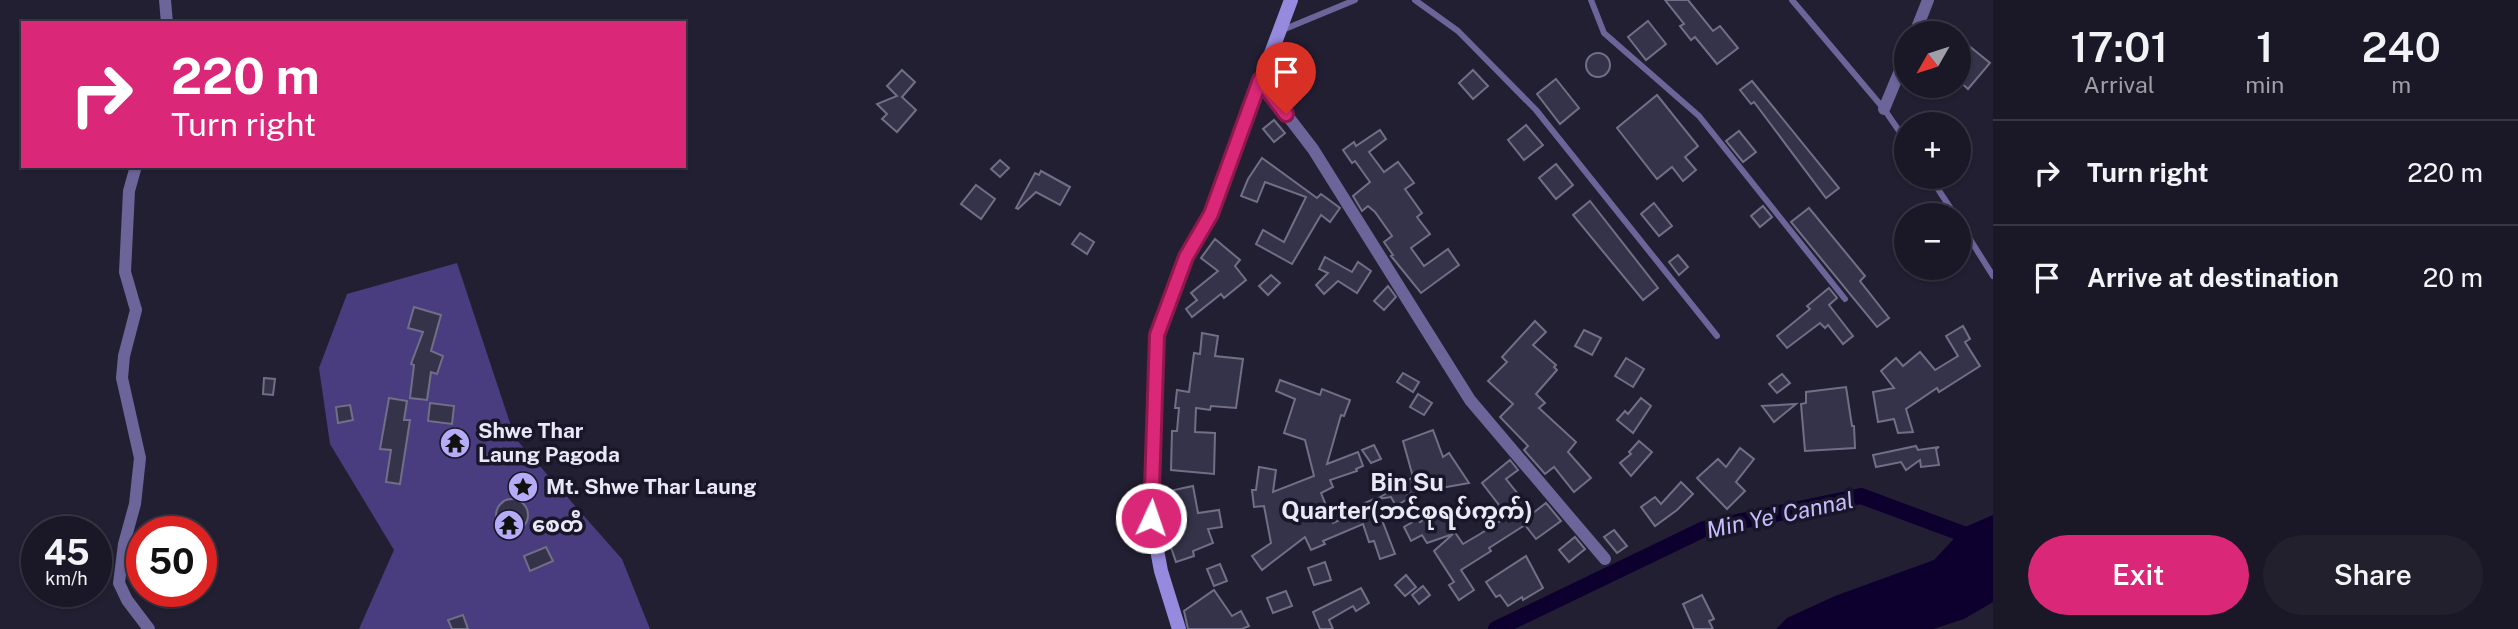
<!DOCTYPE html>
<html lang="en">
<head>
<meta charset="utf-8">
<style>
	:root { --surface:#1a1726; --page:#23202e; --text:#f1f3f6; --muted:#9f9fa7; --line:#383643; --accent:#db2777 }
	body { margin:0; font-family:"Public Sans","Noto Sans Myanmar",sans-serif; background:var(--page); color:var(--text); height:100vh; display:flex; flex-direction:column; font-size:26px; white-space:nowrap }
	* { box-sizing:border-box; margin:0 }
	p { font-size:23px; color:var(--muted) }
	.icon { flex:none; width:38px; height:38px; fill:none; stroke:currentColor; stroke-width:2; stroke-linecap:round; stroke-linejoin:round }
	.map { position:relative; flex:1; overflow:hidden }
	.panel { display:flex; flex-direction:column; background:var(--surface); width:525px }
	.panel>* { flex:none }
	.hud { position:absolute; left:21px; top:21px; width:665px; height:147px; border-radius:0px; box-shadow:0 2px 5px #0004,0 0 0 2px var(--line); background:#db2777; color:#fff; overflow:hidden }
	.needle { width:46px; rotate:231deg }
	.tools { position:absolute; left:1894px; top:21px; display:grid; gap:14px }
	.tools a { display:grid; place-items:center; width:77px; height:77px; border-radius:50%; background:var(--surface); box-shadow:0 2px 5px #0004,0 0 0 2px var(--line); font-size:35px }
	.speed { position:absolute; left:21px; top:516px; display:flex; gap:14px; font-size:35px; font-weight:700; text-align:center }
	.speed>* { display:grid; place-content:center; width:91px; height:91px; border-radius:50%; background:var(--surface); box-shadow:0 2px 5px #0004,0 0 0 2px var(--line); line-height:1 }
	.speed small { font-size:18px; font-weight:400 }
	.speed .limit { border:10px solid #d22; background:#fff; color:#111 }
	.pin { position:absolute; display:grid; place-items:center; width:60px; height:60px; color:#fff; margin:-72px -30px; border-radius:50% 50% 50% 0; rotate:-45deg; box-shadow:0 0 7px #0007 }
	.pin .icon { rotate:45deg }
	.me { position:absolute; width:77px; margin:-38px; rotate:3deg; stroke-linejoin:round; filter:drop-shadow(0 0 5px #0008) }
	.turn { display:flex; align-items:center; gap:24px; height:147px; padding:0 35px; font-size:32px }
	.turn .icon { width:91px; height:91px; stroke-width:2.5 }
	.turn b { display:block; font-size:49px; line-height:60px }
	.eta { display:flex; justify-content:space-evenly; align-items:center; height:119px; text-align:center }
	.eta b { font-size:42px; font-weight:600; line-height:49px }
	.primary-button { display:flex; gap:14px; margin-top:auto; padding:14px 35px }
	.primary-button a { flex:1; height:80px; border-radius:42px; background:var(--accent); color:#fff; font-size:28px; font-weight:600; line-height:80px; text-align:center }
	.primary-button a+a { background:var(--page); color:var(--text) }
	ul { padding:0; list-style:none }
	li { display:flex; align-items:center; gap:21px; height:105px; padding:0 35px; border-top:2px solid var(--line) }
	li div { flex:1 }
	li b { display:block; font-size:26px }
	li em { font-style:normal }
	main { display:flex; flex:1; min-height:0 }
	.map>svg:first-child { display:block }
</style>
</head>
<body>
<main>
<div class="map">
<svg width="1993" height="629" viewBox="0 0 1993 629">
	<rect width="100%" height="100%" fill="#221f33"/>
	<!-- green -->
	<path fill="#4a3d7f" d="M 457,263 L 515,438 L 622,559 L 650,629 L 359,629 L 394,550 L 330,444 L 319,368 L 347,294 Z"/>
	<!-- water -->
	<path fill="#0d002e" d="M 1993,515 L 1993,602 L 1964,619 L 1933,629 L 1776,629 L 1787,618 L 1835,596 L 1934,560 L 1965,527 Z"/>
	<g fill="none" stroke-linecap="round" stroke-linejoin="round">
		<!-- canal -->
		<path stroke="#0d002e" stroke-width="16" d="M 1496,629 L 1704,529 L 1861,496 L 1993,545"/>
	</g>
	<!-- building -->
	<g fill="#353349" stroke="#716f87" stroke-width="2">
		<path d="M 1665,0 L 1688,0 L 1713,31 L 1720,26 L 1738,48 L 1717,64 L 1695,37 L 1691,40 L 1680,26 L 1684,24 Z"/>
		<path d="M 1648,21 L 1666,44 L 1646,60 L 1628,37 Z"/>
		<path d="M 1963,41 L 1990,63 L 1968,89 L 1958,80 L 1958,47 Z"/>
		<circle cx="1598" cy="65" r="12"/>
		<path d="M 902,70 L 915,82 L 902,97 L 916,110 L 897,132 L 882,119 L 887,114 L 877,104 L 897,96 L 887,86 Z"/>
		<path d="M 1473,70 L 1488,86 L 1473,99 L 1459,83 Z"/>
		<path d="M 1556,79 L 1579,108 L 1560,124 L 1537,94 Z"/>
		<path d="M 1752,81 L 1839,188 L 1826,198 L 1754,102 L 1751,104 L 1740,90 Z"/>
		<path d="M 1657,95 L 1698,146 L 1685,157 L 1696,170 L 1683,181 L 1672,167 L 1657,179 L 1617,128 Z"/>
		<path d="M 1274,120 L 1285,133 L 1274,142 L 1263,129 Z"/>
		<path d="M 1526,125 L 1543,145 L 1524,160 L 1508,140 Z"/>
		<path d="M 1380,130 L 1386,139 L 1369,152 L 1384,172 L 1398,162 L 1414,183 L 1405,189 L 1422,213 L 1417,217 L 1430,234 L 1411,248 L 1424,266 L 1448,249 L 1459,265 L 1421,293 L 1391,256 L 1393,255 L 1384,242 L 1392,236 L 1375,212 L 1368,206 L 1362,211 L 1353,196 L 1370,182 L 1355,161 L 1352,163 L 1343,150 L 1354,142 L 1356,146 Z"/>
		<path d="M 1739,131 L 1756,152 L 1743,162 L 1726,141 Z"/>
		<path d="M 1262,158 L 1317,198 L 1321,194 L 1340,208 L 1330,222 L 1321,215 L 1292,264 L 1256,244 L 1263,230 L 1284,242 L 1306,197 L 1265,182 L 1257,202 L 1241,196 L 1248,179 Z"/>
		<path d="M 1000,160 L 1009,168 L 1000,177 L 991,169 Z"/>
		<path d="M 1556,164 L 1573,185 L 1556,199 L 1539,178 Z"/>
		<path d="M 1041,171 L 1070,187 L 1060,205 L 1036,192 L 1018,209 L 1016,208 L 1035,173 L 1039,175 Z"/>
		<path d="M 976,185 L 995,199 L 981,219 L 961,204 Z"/>
		<path d="M 1590,201 L 1658,288 L 1643,300 L 1573,215 Z"/>
		<path d="M 1654,203 L 1672,226 L 1659,236 L 1641,214 Z"/>
		<path d="M 1763,206 L 1772,217 L 1760,227 L 1751,216 Z"/>
		<path d="M 1809,208 L 1865,276 L 1860,281 L 1889,318 L 1877,327 L 1791,222 Z"/>
		<path d="M 1080,233 L 1094,242 L 1087,254 L 1072,244 Z"/>
		<path d="M 1215,239 L 1240,260 L 1235,266 L 1246,280 L 1224,298 L 1221,294 L 1192,317 L 1186,309 L 1197,300 L 1191,293 L 1218,271 L 1201,258 Z"/>
		<path d="M 1678,255 L 1688,267 L 1679,275 L 1669,262 Z"/>
		<path d="M 1325,257 L 1352,272 L 1358,262 L 1371,271 L 1357,293 L 1338,281 L 1324,294 L 1316,285 L 1328,273 L 1319,269 Z"/>
		<path d="M 1271,275 L 1280,283 L 1268,295 L 1259,286 Z"/>
		<path d="M 1388,286 L 1396,297 L 1384,310 L 1374,301 Z"/>
		<path d="M 1829,288 L 1837,298 L 1829,305 L 1853,336 L 1843,344 L 1828,325 L 1825,328 L 1820,323 L 1787,348 L 1777,336 L 1810,309 L 1807,306 Z"/>
		<path d="M 414,307 L 441,315 L 431,351 L 443,356 L 437,374 L 431,372 L 427,400 L 410,398 L 414,365 L 411,364 L 423,332 L 408,328 Z"/>
		<path d="M 1535,321 L 1546,332 L 1533,345 L 1556,365 L 1554,367 L 1557,370 L 1536,394 L 1545,403 L 1539,408 L 1576,442 L 1568,452 L 1591,478 L 1574,492 L 1554,467 L 1545,474 L 1524,450 L 1528,446 L 1500,417 L 1513,404 L 1488,381 L 1507,362 L 1502,357 Z"/>
		<path d="M 1963,326 L 1970,339 L 1965,342 L 1980,366 L 1939,392 L 1937,388 L 1906,409 L 1913,432 L 1898,433 L 1894,419 L 1878,422 L 1873,392 L 1894,388 L 1881,371 L 1896,358 L 1903,366 L 1920,352 L 1935,370 L 1958,356 L 1946,336 Z"/>
		<path d="M 1584,330 L 1601,338 L 1592,355 L 1575,346 Z"/>
		<path d="M 1202,333 L 1218,336 L 1215,356 L 1243,359 L 1236,408 L 1211,406 L 1210,410 L 1196,408 L 1195,432 L 1215,433 L 1214,474 L 1171,470 L 1172,431 L 1177,431 L 1179,408 L 1175,408 L 1177,390 L 1189,392 L 1194,353 L 1200,354 Z"/>
		<path d="M 1626,358 L 1644,369 L 1633,387 L 1615,376 Z"/>
		<path d="M 1403,373 L 1419,382 L 1413,392 L 1397,382 Z"/>
		<path d="M 1782,374 L 1790,383 L 1777,393 L 1769,384 Z"/>
		<path d="M 264,378 L 275,379 L 273,395 L 263,394 Z"/>
		<path d="M 1280,380 L 1320,395 L 1322,389 L 1350,400 L 1344,416 L 1341,415 L 1327,464 L 1358,452 L 1363,466 L 1356,469 L 1357,471 L 1330,480 L 1333,487 L 1321,493 L 1333,523 L 1357,513 L 1355,507 L 1374,499 L 1395,554 L 1380,559 L 1374,541 L 1369,542 L 1363,524 L 1323,541 L 1325,544 L 1311,550 L 1305,537 L 1262,570 L 1252,556 L 1271,543 L 1264,506 L 1254,507 L 1252,490 L 1256,490 L 1259,467 L 1276,470 L 1273,492 L 1314,476 L 1305,440 L 1284,433 L 1295,399 L 1276,391 Z"/>
		<path d="M 1846,387 L 1852,426 L 1854,426 L 1855,448 L 1805,451 L 1801,404 L 1806,403 L 1806,392 Z"/>
		<path d="M 1418,394 L 1432,403 L 1424,415 L 1410,407 Z"/>
		<path d="M 389,398 L 407,401 L 404,420 L 410,420 L 400,484 L 386,482 L 391,450 L 380,449 Z"/>
		<path d="M 1641,398 L 1651,406 L 1633,433 L 1617,420 L 1625,411 L 1628,414 Z"/>
		<path d="M 430,403 L 454,406 L 452,424 L 428,421 Z"/>
		<path d="M 1796,404 L 1774,422 L 1762,406 Z"/>
		<path d="M 350,405 L 353,420 L 338,423 L 336,407 Z"/>
		<path d="M 1433,430 L 1443,457 L 1449,453 L 1469,483 L 1407,494 L 1409,498 L 1396,506 L 1391,497 L 1377,499 L 1413,477 L 1403,441 Z"/>
		<path d="M 1639,441 L 1652,452 L 1631,476 L 1620,463 L 1631,454 L 1629,452 Z"/>
		<path d="M 1374,445 L 1381,459 L 1371,463 L 1362,450 Z"/>
		<path d="M 1916,446 L 1918,450 L 1939,447 L 1936,449 L 1939,465 L 1921,467 L 1920,460 L 1906,470 L 1901,462 L 1876,467 L 1873,455 Z"/>
		<path d="M 1740,448 L 1754,459 L 1736,482 L 1745,491 L 1727,509 L 1697,478 L 1718,459 L 1726,467 Z"/>
		<path d="M 1510,460 L 1518,470 L 1506,479 L 1533,513 L 1546,503 L 1561,521 L 1536,539 L 1525,525 L 1489,548 L 1491,551 L 1461,570 L 1474,590 L 1459,600 L 1449,585 L 1454,582 L 1434,551 L 1453,534 L 1427,543 L 1422,535 L 1411,541 L 1404,527 L 1418,519 L 1420,522 L 1439,509 L 1463,544 L 1480,534 L 1505,518 L 1496,507 L 1499,505 L 1482,483 Z"/>
		<path d="M 1681,482 L 1693,494 L 1677,510 L 1655,526 L 1641,507 L 1655,497 L 1661,504 Z"/>
		<path d="M 1193,486 L 1198,513 L 1219,510 L 1222,527 L 1208,529 L 1213,543 L 1193,551 L 1194,556 L 1176,562 L 1165,530 L 1181,527 L 1174,490 Z"/>
		<circle cx="512" cy="515" r="16"/>
		<path d="M 1614,530 L 1627,546 L 1617,553 L 1604,537 Z"/>
		<path d="M 1575,537 L 1585,549 L 1569,562 L 1559,550 Z"/>
		<path d="M 546,547 L 553,561 L 530,571 L 524,556 Z"/>
		<path d="M 1526,556 L 1543,588 L 1523,600 L 1522,597 L 1508,606 L 1500,595 L 1496,597 L 1486,582 Z"/>
		<path d="M 1325,562 L 1331,580 L 1314,585 L 1308,568 Z"/>
		<path d="M 1220,564 L 1227,581 L 1214,586 L 1207,569 Z"/>
		<path d="M 1406,575 L 1416,587 L 1405,596 L 1395,585 Z"/>
		<path d="M 1423,586 L 1430,595 L 1419,604 L 1412,595 Z"/>
		<path d="M 1361,588 L 1369,603 L 1356,611 L 1353,606 L 1329,620 L 1333,629 L 1320,629 L 1313,612 Z"/>
		<path d="M 1214,590 L 1232,616 L 1241,611 L 1249,626 L 1242,629 L 1188,629 L 1184,611 Z"/>
		<path d="M 1286,591 L 1292,606 L 1273,613 L 1267,598 Z"/>
		<path d="M 1702,595 L 1714,619 L 1709,621 L 1713,629 L 1694,629 L 1683,604 Z"/>
		<path d="M 463,615 L 468,629 L 452,629 L 448,620 Z"/>
	</g>
	<g fill="none" stroke-linecap="round" stroke-linejoin="round">
		<!-- lane -->
		<g stroke="#6c6599" stroke-width="6">
			<path d="M 1415,0 L 1458,31 L 1536,110 L 1717,336"/>
			<path d="M 1591,0 L 1604,33 L 1699,116 L 1845,299"/>
			<path d="M 1792,0 L 1884,109 L 1906,141"/>
			<path d="M 1280,31 L 1355,0"/>
			<path d="M 1930,177 L 1955,215"/>
			<path d="M 1958,220 L 1993,276"/>
		</g>
		<!-- street -->
		<g stroke="#6c6599" stroke-width="12">
			<path d="M 165,0 L 167,23"/>
			<path d="M 1915,33 L 1928,0"/>
			<path d="M 1260,80 L 1313,149 L 1470,400 L 1605,559"/>
			<path d="M 1884,109 L 1906,56"/>
			<path d="M 136,166 L 129,191 L 125,272 L 136,310 L 124,356 L 122,378 L 140,458 L 135,504 L 124,544 L 119,583 L 127,600 L 149,629"/>
		</g>
		<!-- secondary -->
		<path stroke="#968ade" stroke-width="14" d="M 1179,629 L 1161,571 L 1151,518 L 1157,335 L 1187,257 L 1211,214 L 1291,0"/>
	</g>
	<g fill="none" stroke-linecap="round" stroke-linejoin="round">
		<!-- route casing -->
		<g stroke="#8e194d" stroke-width="18">
			<path id="route" d="M 1151,518 L 1157,335 L 1186,257 L 1211,214 L 1260,80 L 1286,114"/>
		</g>
		<!-- route -->
		<use href="#route" stroke="#db2777" stroke-width="12"/>
	</g>
	<!-- icons -->
	<defs>
		<g id="temple-disc" transform="scale(1.575)"><circle r="9.5" fill="#b5acf8" stroke="#191629"/><path d="M0-6L5-2H3V0L6.5 2.5H4V6H1.5V3h-3V6H-4V2.5H-6.5L-3 0V-2H-5Z" fill="#111"/></g>
		<g id="sight-disc" transform="scale(1.575)"><circle r="9.5" fill="#b5acf8" stroke="#191629"/><path d="M0-6L1.8-2.2L6-1.7L2.9 1.2L3.7 5.4L0 3.3L-3.7 5.4L-2.9 1.2L-6-1.7L-1.8-2.2Z" fill="#111"/></g>
	</defs>
	<g fill-rule="evenodd">
		<use href="#temple-disc" x="455" y="443"/>
		<use href="#sight-disc" x="523" y="487"/>
		<use href="#temple-disc" x="509" y="525"/>
	</g>
	<g text-anchor="middle" stroke-width="7" stroke-linejoin="round" paint-order="stroke">
		<!-- poi labels -->
		<g font-size="21" font-weight="bold" fill="#e9e8f6" stroke="#191629" text-anchor="start">
			<text x="478" y="438">Shwe Thar<tspan x="478" dy="24">Laung Pagoda</tspan></text>
			<text x="546" y="494">Mt. Shwe Thar Laung</text>
			<text x="532" y="532">စေတီ</text>
		</g>
		<!-- water labels -->
		<g font-size="23" font-style="italic" fill="#c4bdfe" stroke="#191629">
			<text transform="translate(1780 515) rotate(-12)" y="8">Min Ye' Cannal</text>
		</g>
		<!-- quarter labels -->
		<g font-size="24" font-weight="bold" fill="#e9e8f6" stroke="#191629">
			<text x="1407" y="491">Bin Su<tspan x="1407" dy="28">Quarter(ဘင်စုရပ်ကွက်)</tspan></text>
		</g>
	</g>
</svg>
<div class="tools">
<a><svg class="needle" viewBox="-14 -14 28 28"><path d="M0-13l5 13h-10z" fill="#e53935"/><path d="M0 13l5-13h-10z" fill="#9f9fa7"/></svg></a>
<a>+</a>
<a>−</a>
</div>
<div class="speed"><div>45<small>km/h</small></div><div class="limit">50</div></div>
<div class="pin" style="left:1286px;top:114px;background:#d93025"><svg class="icon" aria-label="arrive" viewBox="0 0 24 24"><path d="M6 21V4h12l-3 4 3 4H6"/></svg></div>
<svg class="me" style="left:1151px;top:518px" viewBox="-20 -20 40 40"><circle r="17" fill="#db2777" stroke="#fff" stroke-width="3"/><path d="M0-11L8 9 0 5-8 9z" fill="#fff"/></svg>
<div class="hud">
<div class="turn"><svg class="icon" aria-label="right" viewBox="0 0 24 24"><path d="M7 20v-9h11M14 6l5 5-5 5"/></svg><div><b>220 m</b>Turn right</div></div>
</div>
</div>
<section class="panel">
<div class="eta">
<div><b>17:01</b><p>Arrival</p></div>
<div><b>1</b><p>min</p></div>
<div><b>240</b><p>m</p></div>
</div>
<ul>
<li><svg class="icon" aria-label="right" viewBox="0 0 24 24"><path d="M7 20v-9h11M14 6l5 5-5 5"/></svg><div><b>Turn right</b></div><em>220 m</em></li>
<li><svg class="icon" aria-label="arrive" viewBox="0 0 24 24"><path d="M6 21V4h12l-3 4 3 4H6"/></svg><div><b>Arrive at destination</b></div><em>20 m</em></li>
</ul>
<div class="primary-button"><a>Exit</a><a>Share</a></div>
</section>
</main>
</body>
</html>
